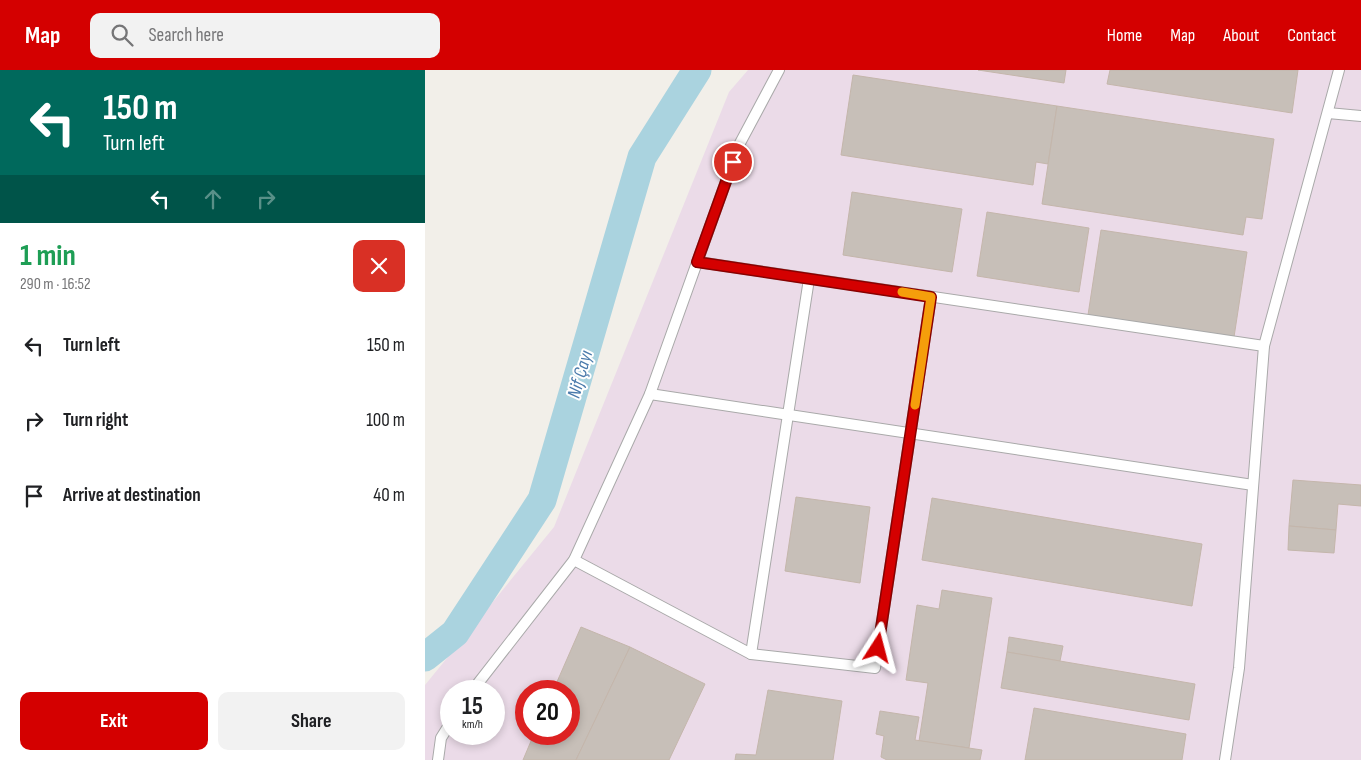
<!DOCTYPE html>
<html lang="en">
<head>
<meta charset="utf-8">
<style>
	:root { --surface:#fff; --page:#f2f2f2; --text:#202124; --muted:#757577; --accent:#d40000 }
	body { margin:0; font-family:"Sofia Sans Condensed",sans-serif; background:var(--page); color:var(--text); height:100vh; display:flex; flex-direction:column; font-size:19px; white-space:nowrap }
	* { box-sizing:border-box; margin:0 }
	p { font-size:16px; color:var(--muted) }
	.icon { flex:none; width:28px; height:28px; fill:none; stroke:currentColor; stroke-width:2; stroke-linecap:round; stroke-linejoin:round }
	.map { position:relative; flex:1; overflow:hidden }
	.sheet { display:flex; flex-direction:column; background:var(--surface); width:425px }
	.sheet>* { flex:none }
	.hud { background:#00695c; color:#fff; overflow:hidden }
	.speed { position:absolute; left:15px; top:610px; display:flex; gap:10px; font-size:25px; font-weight:700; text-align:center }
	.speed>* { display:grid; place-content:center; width:65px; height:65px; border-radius:50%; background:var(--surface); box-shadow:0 2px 8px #0003; line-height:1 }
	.speed small { font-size:12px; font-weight:400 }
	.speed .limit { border:8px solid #d22; background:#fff; color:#111 }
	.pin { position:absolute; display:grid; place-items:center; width:42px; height:42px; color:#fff; margin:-21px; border:2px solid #fff; border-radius:50%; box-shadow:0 1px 5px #0007 }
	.me { position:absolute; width:55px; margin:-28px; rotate:9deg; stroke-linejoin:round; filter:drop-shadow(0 0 4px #0008) }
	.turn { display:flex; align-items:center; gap:18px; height:105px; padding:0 20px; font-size:22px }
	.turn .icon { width:65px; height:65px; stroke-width:2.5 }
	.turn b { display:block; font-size:35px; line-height:42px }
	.lanes { display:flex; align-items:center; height:48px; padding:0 20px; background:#0003; justify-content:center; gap:25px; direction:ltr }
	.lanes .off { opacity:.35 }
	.round { display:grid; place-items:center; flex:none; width:52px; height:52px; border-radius:10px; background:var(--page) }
	.head { display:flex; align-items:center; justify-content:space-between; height:85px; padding:0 20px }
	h1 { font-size:30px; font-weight:700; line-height:38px; color:#1e9e55 }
	.action { display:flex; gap:10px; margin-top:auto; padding:10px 20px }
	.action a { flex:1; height:58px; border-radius:10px; background:var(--accent); color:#fff; font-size:20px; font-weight:700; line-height:58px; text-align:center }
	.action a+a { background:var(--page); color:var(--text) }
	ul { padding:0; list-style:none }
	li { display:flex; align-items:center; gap:15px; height:75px; padding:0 20px }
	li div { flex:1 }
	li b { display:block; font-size:19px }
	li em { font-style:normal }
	header { display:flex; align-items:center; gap:30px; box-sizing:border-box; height:70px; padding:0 25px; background:var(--accent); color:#fff }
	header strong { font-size:24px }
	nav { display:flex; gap:28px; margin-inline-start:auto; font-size:18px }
	.search { width:350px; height:45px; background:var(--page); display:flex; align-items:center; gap:12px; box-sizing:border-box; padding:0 18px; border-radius:10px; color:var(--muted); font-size:19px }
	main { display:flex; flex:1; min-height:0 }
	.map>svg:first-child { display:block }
</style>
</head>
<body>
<header>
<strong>Map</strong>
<div class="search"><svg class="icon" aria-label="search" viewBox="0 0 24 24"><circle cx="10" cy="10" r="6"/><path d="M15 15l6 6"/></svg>Search here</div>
<nav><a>Home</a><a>Map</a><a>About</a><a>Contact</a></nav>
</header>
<main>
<section class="sheet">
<div class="hud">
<div class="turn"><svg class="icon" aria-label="left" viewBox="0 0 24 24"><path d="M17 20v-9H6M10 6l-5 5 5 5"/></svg><div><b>150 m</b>Turn left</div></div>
<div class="lanes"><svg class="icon" aria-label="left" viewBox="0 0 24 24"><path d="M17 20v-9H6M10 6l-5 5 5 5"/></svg><svg class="icon off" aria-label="ahead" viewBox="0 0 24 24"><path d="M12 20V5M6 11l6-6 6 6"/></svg><svg class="icon off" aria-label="right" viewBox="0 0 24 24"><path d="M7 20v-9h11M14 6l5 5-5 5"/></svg></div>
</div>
<div class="head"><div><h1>1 min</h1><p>290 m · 16:52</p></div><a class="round" style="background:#d93025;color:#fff"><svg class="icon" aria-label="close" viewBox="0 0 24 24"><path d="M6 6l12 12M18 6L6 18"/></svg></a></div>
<ul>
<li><svg class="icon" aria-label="left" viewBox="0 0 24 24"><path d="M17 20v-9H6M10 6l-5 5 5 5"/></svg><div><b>Turn left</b></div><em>150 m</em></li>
<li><svg class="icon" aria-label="right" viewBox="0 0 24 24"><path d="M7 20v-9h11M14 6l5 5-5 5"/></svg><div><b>Turn right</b></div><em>100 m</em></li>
<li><svg class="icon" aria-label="arrive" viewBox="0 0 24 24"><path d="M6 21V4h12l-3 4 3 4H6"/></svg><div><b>Arrive at destination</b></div><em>40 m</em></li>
</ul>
<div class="action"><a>Exit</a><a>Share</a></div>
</section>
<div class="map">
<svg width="936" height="690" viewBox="0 0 936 690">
	<rect width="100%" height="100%" fill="#f2efe9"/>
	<!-- industrial -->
	<path fill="#ebdbe8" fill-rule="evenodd" d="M 323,0 L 936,0 L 936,690 L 0,690 L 0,615 L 129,457 L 304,22 ZM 26,621 L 69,621 L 69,664 L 26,664 ZM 101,621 L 144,621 L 144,664 L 101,664 Z"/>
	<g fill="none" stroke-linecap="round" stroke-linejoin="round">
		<!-- river -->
		<path stroke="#aad3df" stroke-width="29" d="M 0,587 L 30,563 L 117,430 L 217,87 L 272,0"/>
	</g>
	<!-- building -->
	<g fill="#c7bfb8" stroke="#c4b6ab">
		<path d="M 553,0 L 641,0 L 639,13 Z"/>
		<path d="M 685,0 L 873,0 L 867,43 L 682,14 Z"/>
		<path d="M 428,5 L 632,36 L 623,94 L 611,92 L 608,115 L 416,85 Z"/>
		<path d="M 632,36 L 849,69 L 837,149 L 821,147 L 818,165 L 617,134 Z"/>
		<path d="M 427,122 L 537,139 L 527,202 L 418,185 Z"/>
		<path d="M 562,142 L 664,158 L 654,222 L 552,206 Z"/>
		<path d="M 676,160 L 822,182 L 809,267 L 663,245 Z"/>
		<path d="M 868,410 L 936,415 L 936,436 L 913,434 L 911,460 L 864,456 Z"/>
		<path d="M 371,427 L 445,437 L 435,513 L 360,501 Z"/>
		<path d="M 507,428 L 777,474 L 767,536 L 497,490 Z"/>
		<path d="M 864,456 L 911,460 L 909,483 L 863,480 Z"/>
		<path d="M 517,520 L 567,528 L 544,678 L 494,671 L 503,613 L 481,610 L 492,535 L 514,539 Z"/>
		<path d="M 156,557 L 205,577 L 151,690 L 98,690 L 109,664 L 144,664 L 144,621 L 128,621 Z"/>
		<path d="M 584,567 L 638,576 L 635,591 L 582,582 Z"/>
		<path d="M 205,577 L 280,614 L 244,690 L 151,690 Z"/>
		<path d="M 582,582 L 770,614 L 764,650 L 576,618 Z"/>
		<path d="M 343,620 L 417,631 L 408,690 L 310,690 L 311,684 L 331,685 Z"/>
		<path d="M 609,638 L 761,664 L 757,690 L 600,690 Z"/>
		<path d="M 455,641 L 494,647 L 490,670 L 557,680 L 555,690 L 462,690 L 456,687 L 459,666 L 451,664 Z"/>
	</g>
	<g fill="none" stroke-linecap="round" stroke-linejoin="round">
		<!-- service casing -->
		<g stroke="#a9a9a9" stroke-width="12">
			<g id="service">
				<path d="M 903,43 L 936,46"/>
				<path d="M 273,192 L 839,276"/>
				<path d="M 225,324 L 828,415"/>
				<path d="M 149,490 L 326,584 L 450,598 L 506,227"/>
				<path d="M 326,584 L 384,209"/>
				<path d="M 47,621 L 149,490 L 225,324 L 314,75 L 354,0"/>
				<path d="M 13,690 L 16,668 L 26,652"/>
				<path d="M 800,690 L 814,598 L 839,276 L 914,0"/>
			</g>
		</g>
		<!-- service -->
		<use href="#service" stroke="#fff" stroke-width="10"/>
	</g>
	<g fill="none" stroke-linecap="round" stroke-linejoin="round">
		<!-- route casing -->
		<g stroke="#8a0000" stroke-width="12">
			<path id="route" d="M 308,92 L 272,192 L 506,227 L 453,578"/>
		</g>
		<!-- route -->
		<use href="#route" stroke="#d40000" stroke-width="9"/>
		<!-- slow -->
		<path stroke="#f59e0b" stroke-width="9" d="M 477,222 L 506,227 L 490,335"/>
	</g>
	<g text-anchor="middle" stroke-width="4" stroke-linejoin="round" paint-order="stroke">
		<!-- water labels -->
		<g font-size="19" font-style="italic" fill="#4a7aab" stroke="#fff">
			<text transform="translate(154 304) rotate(-74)" y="7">Nif Çayı</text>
		</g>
	</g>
</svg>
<div class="speed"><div>15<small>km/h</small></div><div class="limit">20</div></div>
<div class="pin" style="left:308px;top:92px;background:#d93025"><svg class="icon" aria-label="arrive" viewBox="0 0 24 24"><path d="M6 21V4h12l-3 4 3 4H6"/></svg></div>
<svg class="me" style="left:453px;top:578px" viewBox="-20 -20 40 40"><path d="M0-17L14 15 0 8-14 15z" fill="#d40000" stroke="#fff" stroke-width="4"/></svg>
</div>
</main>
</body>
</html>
